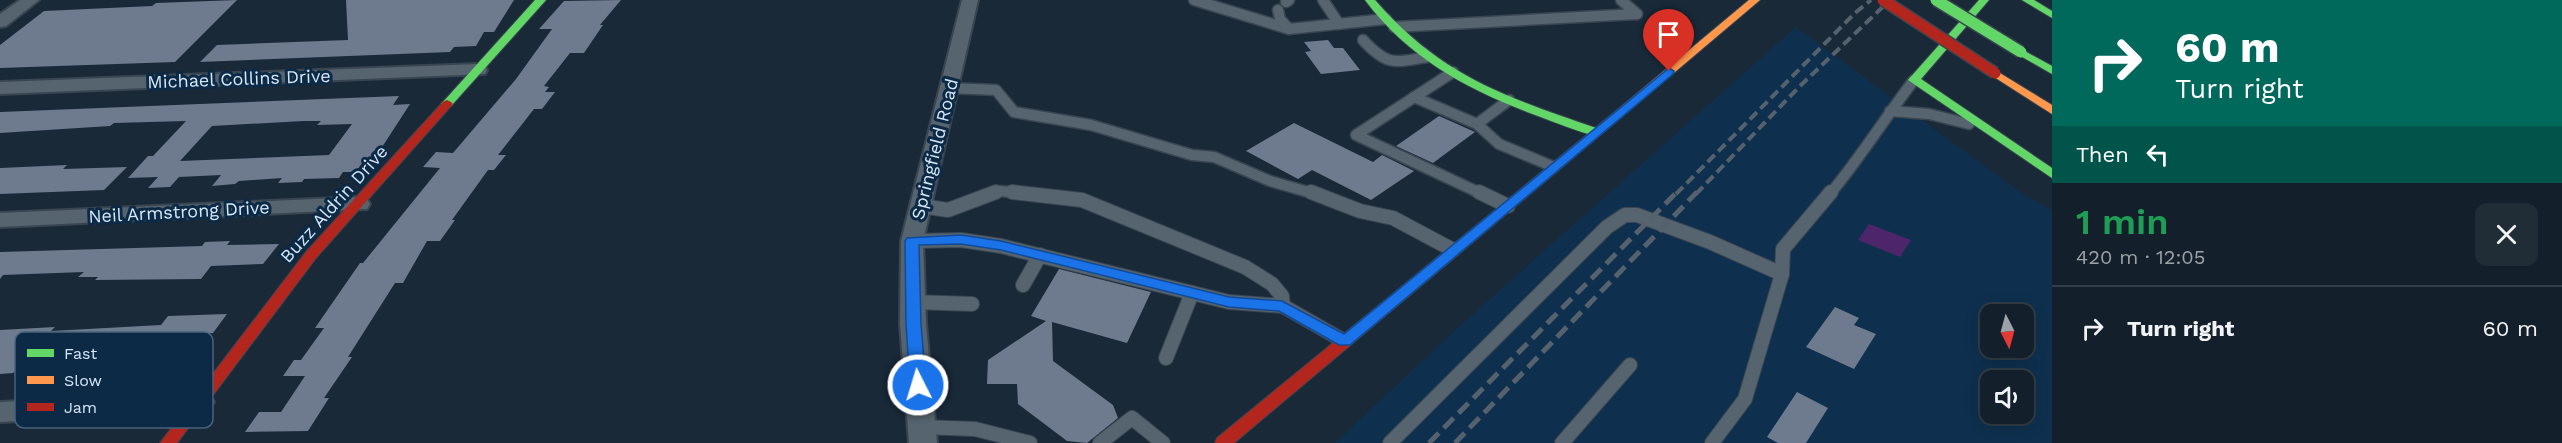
<!DOCTYPE html>
<html lang="en">
<head>
<meta charset="utf-8">
<style>
	:root { --surface:#131f2a; --page:#202c36; --text:#f1f3f6; --muted:#9da2a8; --line:#323d47 }
	body { margin:0; font-family:"Work Sans",sans-serif; background:var(--page); color:var(--text); height:100vh; display:flex; flex-direction:column; font-size:22px; white-space:nowrap }
	* { box-sizing:border-box; margin:0 }
	p { font-size:20px; color:var(--muted) }
	.icon { flex:none; width:33px; height:33px; fill:none; stroke:currentColor; stroke-width:2; stroke-linecap:round; stroke-linejoin:round }
	.map { position:relative; flex:1; overflow:hidden }
	.side { display:flex; flex-direction:column; background:var(--surface); width:510px }
	.side>* { flex:none }
	.guide { background:#00695c; color:#fff; overflow:hidden }
	.needle { width:39px; rotate:174deg }
	.controls { position:absolute; left:1980px; top:304px; display:grid; gap:12px }
	.controls a { display:grid; place-items:center; width:54px; height:54px; border-radius:12px; background:var(--surface); box-shadow:0 3px 15px #0003,0 0 0 2px var(--line); font-size:30px }
	.pin { position:absolute; display:grid; place-items:center; width:51px; height:51px; color:#fff; margin:-62px -26px; border-radius:50% 50% 50% 0; rotate:-45deg; box-shadow:0 0 6px #0007 }
	.pin .icon { rotate:45deg }
	.me { position:absolute; width:66px; margin:-33px; rotate:355deg; stroke-linejoin:round; filter:drop-shadow(0 0 4px #0008) }
	.turn { display:flex; align-items:center; gap:21px; height:126px; padding:0 24px; font-size:27px }
	.turn .icon { width:78px; height:78px; stroke-width:2.5 }
	.turn b { display:block; font-size:42px; line-height:51px }
	.then { display:flex; align-items:center; height:57px; padding:0 24px; background:#0003; gap:12px; font-size:22px }
	.round { display:grid; place-items:center; flex:none; width:63px; height:63px; border-radius:12px; background:var(--page) }
	.overview { display:flex; align-items:center; justify-content:space-between; height:102px; padding:0 24px }
	h1 { font-size:36px; font-weight:600; line-height:45px; color:#1e9e55 }
	ul { padding:0; list-style:none }
	li { display:flex; align-items:center; gap:18px; height:84px; padding:0 24px; border-top:2px solid var(--line) }
	li div { flex:1 }
	li b { display:block; font-size:22px }
	li em { font-style:normal }
	main { display:flex; flex:1; min-height:0 }
	.map>svg:first-child { display:block }
</style>
</head>
<body>
<main>
<div class="map">
<svg width="2052" height="443" viewBox="0 0 2052 443">
	<rect width="100%" height="100%" fill="#192938"/>
	<!-- built -->
	<path fill="#0e304e" fill-rule="evenodd" d="M 1796,27 L 2020,192 L 2052,210 L 2052,443 L 1335,443 L 1454,331 ZM 1990,315 L 2024,315 L 2024,348 L 1990,348 ZM 1990,381 L 2024,381 L 2024,414 L 1990,414 Z"/>
	<!-- water -->
	<path fill="#4c256a" d="M 1869,224 L 1911,240 L 1900,257 L 1858,240 Z"/>
	<!-- building -->
	<g fill="#6e7a8d" fill-rule="evenodd">
		<path d="M 237,0 L 175,62 L 0,68 L 0,45 L 44,11 L 152,6 L 156,3 Z"/>
		<path d="M 346,0 L 514,0 L 494,32 L 484,32 L 476,46 L 454,47 L 450,52 L 200,62 L 217,45 L 348,40 Z"/>
		<path d="M 621,0 L 600,25 L 603,25 L 584,53 L 570,53 L 544,86 L 549,87 L 545,92 L 555,92 L 542,109 L 534,109 L 498,155 L 506,155 L 494,170 L 488,170 L 452,220 L 455,220 L 440,241 L 427,241 L 403,283 L 395,283 L 348,357 L 352,357 L 324,398 L 329,398 L 308,431 L 245,432 L 259,412 L 281,412 L 305,376 L 283,376 L 294,360 L 301,360 L 324,328 L 315,328 L 360,263 L 363,263 L 440,168 L 423,167 L 436,152 L 453,153 L 516,79 L 552,29 L 539,29 L 564,1 Z"/>
		<path d="M 1328,40 L 1334,48 L 1343,48 L 1360,70 L 1321,74 L 1305,52 L 1311,51 L 1304,42 Z"/>
		<path d="M 399,96 L 393,105 L 410,104 L 375,158 L 365,159 L 356,172 L 343,172 L 339,178 L 304,179 L 302,182 L 278,183 L 282,178 L 239,181 L 235,184 L 212,186 L 221,175 L 179,177 L 170,187 L 148,188 L 158,177 L 128,178 L 148,156 L 153,156 L 186,121 L 114,123 L 110,126 L 0,133 L 0,112 ZM 304,121 L 321,121 L 317,125 L 352,124 L 329,155 L 180,161 L 212,126 Z"/>
		<path d="M 1439,116 L 1475,132 L 1433,163 L 1396,146 Z"/>
		<path d="M 1294,123 L 1373,162 L 1382,155 L 1414,171 L 1371,200 L 1312,170 L 1298,179 L 1246,151 Z"/>
		<path d="M 67,165 L 63,169 L 127,167 L 104,190 L 0,194 L 0,168 Z"/>
		<path d="M 230,241 L 227,245 L 279,244 L 263,264 L 211,266 L 201,279 L 95,280 L 98,277 L 78,277 L 84,272 L 3,275 L 0,279 L 0,252 L 202,246 L 205,242 Z"/>
		<path d="M 1059,269 L 1151,292 L 1127,343 L 1052,322 L 1053,361 L 1113,405 L 1118,418 L 1087,443 L 1067,441 L 1018,404 L 1017,384 L 987,384 L 988,360 L 1046,321 L 1031,316 Z"/>
		<path d="M 1835,307 L 1859,318 L 1854,325 L 1876,334 L 1854,369 L 1806,347 Z"/>
		<path d="M 227,314 L 213,333 L 200,334 L 185,353 L 170,354 L 164,361 L 95,365 L 108,349 L 60,351 L 47,366 L 19,367 L 13,373 L 0,374 L 0,330 L 55,327 L 51,331 L 161,325 L 168,316 Z"/>
		<path d="M 1797,392 L 1828,408 L 1806,443 L 1778,443 L 1767,437 Z"/>
	</g>
	<g fill="none" stroke-linecap="round" stroke-linejoin="round">
		<!-- lane-far1 casing -->
		<g stroke="#394551" stroke-width="13">
			<g id="lane-far1">
				<path d="M 1194,0 L 1289,29 L 1386,19"/>
				<path d="M 1323,0 L 1339,24"/>
				<path d="M 1621,0 L 1637,14"/>
				<path d="M 1286,2 L 1289,0"/>
				<path d="M 1278,10 L 1280,19 L 1289,29"/>
				<path d="M 1394,27 L 1637,14"/>
				<path d="M 1363,40 C 1387,66 1394,63 1427,57"/>
				<path d="M 1453,72 L 1356,135 L 1482,194"/>
				<path d="M 949,88 L 996,90 L 1014,112 L 1091,125 L 1192,155 L 1214,157 L 1270,181 L 1315,194"/>
				<path d="M 1414,97 L 1477,124"/>
				<path d="M 1509,100 L 1477,124 L 1499,144 L 1554,167"/>
				<path d="M 1890,111 L 1929,114 L 1969,124"/>
				<path d="M 992,194 L 1000,191 L 1026,194"/>
				<path d="M 1830,194 C 1860,158 1885,118 1914,80"/>
			</g>
		</g>
		<!-- lane casing -->
		<g stroke="#394551" stroke-width="16">
			<g id="lane">
				<path d="M 1012,192 L 1082,200 L 1245,267 L 1272,284 L 1282,296 L 1283,306"/>
				<path d="M 1311,192 L 1360,211 L 1393,218 L 1453,250"/>
				<path d="M 1479,192 L 1508,206"/>
				<path d="M 921,206 L 948,210 L 996,192"/>
				<path d="M 912,241 L 961,240 L 1001,246 L 1229,302 L 1283,306 L 1344,341"/>
				<path d="M 1023,285 L 1040,255"/>
				<path d="M 913,302 L 972,304"/>
				<path d="M 1166,358 L 1192,293"/>
				<path d="M 921,427 L 975,429 L 1030,443"/>
				<path d="M 1100,443 L 1132,418 L 1163,443"/>
				<path d="M 1390,443 L 1607,227 L 1625,215 L 1637,215 L 1710,242 L 1782,274"/>
				<path d="M 1562,443 L 1630,365"/>
				<path d="M 1712,443 L 1745,399 L 1782,274 L 1783,249 L 1831,192"/>
			</g>
		</g>
		<!-- street casing -->
		<g stroke="#394551" stroke-width="4">
			<g id="street">
				<path d="M 20,0 L 39,0 L 6,26 L 0,27 L 0,14 Z"/>
				<path d="M 962,0 L 978,0 L 923,241 L 926,324 L 937,443 L 909,443 L 900,324 L 901,241 Z"/>
				<path d="M 478,64 L 485,66 L 487,70 L 485,74 L 0,94 L 0,82 Z"/>
				<path d="M 359,197 L 367,199 L 370,204 L 367,209 L 0,227 L 0,213 Z"/>
				<path d="M 200,392 L 210,395 L 214,402 L 210,409 L 200,412 L 0,422 L 0,402 Z"/>
			</g>
		</g>
		<!-- fast casing -->
		<g stroke="#394551" stroke-width="2">
			<g id="fast">
				<path d="M 535,0 L 546,0 L 451,106 L 443,106 L 441,104 L 443,102 Z"/>
				<path d="M 1365,0 L 1375,0 C 1442,77 1506,97 1599,129 L 1601,132 L 1595,136 C 1576,131 1557,123 1538,116 C 1470,91 1409,59 1365,0 Z"/>
				<path d="M 1979,0 L 1989,0 L 1921,79 L 2052,168 L 2052,178 L 1908,80 Z"/>
				<path d="M 2022,0 L 2034,0 L 2052,11 L 2052,18 Z"/>
				<path d="M 2021,49 L 2052,66 L 2052,74 L 2017,54 L 2016,52 Z"/>
			</g>
		</g>
		<!-- slow casing -->
		<g stroke="#394551" stroke-width="2">
			<g id="slow">
				<path d="M 1749,0 L 1760,0 L 1630,110 L 1622,110 L 1620,108 L 1622,106 Z"/>
				<path d="M 1995,70 L 2052,105 L 2052,114 L 1991,75 L 1991,71 Z"/>
			</g>
		</g>
		<!-- jam casing -->
		<g stroke="#394551" stroke-width="2">
			<g id="jam">
				<path d="M 447,100 L 451,102 L 453,104 L 451,106 L 316,258 L 177,443 L 160,443 L 306,252 L 443,102 Z"/>
				<path d="M 1626,104 L 1632,108 L 1630,110 L 1234,443 L 1215,443 L 1217,438 L 1622,106 Z"/>
			</g>
		</g>
		<!-- lane-far1 -->
		<use href="#lane-far1" stroke="#56646f" stroke-width="10"/>
		<!-- lane -->
		<use href="#lane" stroke="#56646f" stroke-width="14"/>
		<!-- street -->
		<use href="#street" fill="#56646f" fill-rule="evenodd"/>
		<!-- fast -->
		<use href="#fast" fill="#63d668" fill-rule="evenodd"/>
		<!-- slow -->
		<use href="#slow" fill="#ff974d" fill-rule="evenodd"/>
		<!-- jam -->
		<use href="#jam" fill="#b3261e" fill-rule="evenodd"/>
		<!-- rail-far1 -->
		<g stroke="#55626e" stroke-width="4" stroke-dasharray="10 5" stroke-linecap="butt">
			<path d="M 1676,194 L 1855,13 L 1871,0"/>
			<path d="M 1696,194 L 1800,86 L 1890,0"/>
		</g>
		<!-- rail -->
		<g stroke="#55626e" stroke-width="5" stroke-dasharray="14 7" stroke-linecap="butt">
			<path d="M 1429,443 L 1677,192"/>
			<path d="M 1455,443 L 1697,192"/>
		</g>
		<!-- fast-bridge casing -->
		<g stroke="#394551" stroke-width="14" stroke-linecap="butt">
			<path id="fast-bridge" d="M 1936,0 L 2021,52"/>
		</g>
		<!-- jam-bridge casing -->
		<g stroke="#394551" stroke-width="14" stroke-linecap="butt">
			<path id="jam-bridge" d="M 1883,0 L 1995,73"/>
		</g>
		<!-- fast-bridge -->
		<use href="#fast-bridge" stroke="#63d668" stroke-width="11"/>
		<!-- jam-bridge -->
		<use href="#jam-bridge" stroke="#b3261e" stroke-width="11"/>
	</g>
	<!-- route -->
	<path fill="#1a73e8" stroke="#114b97" stroke-width="1.5" d="M 1669,68 L 1674,71 L 1673,74 L 1350,345 L 1339,345 L 1279,311 L 1229,307 L 1001,250 L 961,244 L 919,245 L 921,324 L 926,385 L 924,390 L 912,390 L 910,385 L 906,324 L 905,241 L 907,238 L 961,235 L 1001,241 L 1229,297 L 1282,301 L 1344,334 Z"/>
	<g text-anchor="middle" stroke-width="6" stroke-linejoin="round" paint-order="stroke">
		<!-- street labels -->
		<g font-size="18" fill="#d6e7f9" stroke="#0c2a45">
			<text transform="translate(239 79) rotate(-2)" y="6">Michael Collins Drive</text>
			<text transform="translate(935 149) rotate(-76)" y="6">Springfield Road</text>
			<text transform="translate(334 204) rotate(-48)" y="6">Buzz Aldrin Drive</text>
			<text transform="translate(179 212) rotate(-3)" y="6">Neil Armstrong Drive</text>
		</g>
	</g>
	<!-- legend -->
	<rect x="15" y="332" width="198" height="96" rx="9" fill="#0c2a45" stroke="#49637b" stroke-width="1.5"/>
	<rect x="27" y="349" width="27" height="8" fill="#63d668"/>
	<rect x="27" y="376" width="27" height="8" fill="#ff974d"/>
	<rect x="27" y="403" width="27" height="8" fill="#b3261e"/>
	<g font-size="16" fill="#d6e7f9">
		<text x="64" y="359">Fast</text>
		<text x="64" y="386">Slow</text>
		<text x="64" y="413">Jam</text>
	</g>
</svg>
<div class="controls">
<a><svg class="needle" viewBox="-14 -14 28 28"><path d="M0-13l5 13h-10z" fill="#e53935"/><path d="M0 13l5-13h-10z" fill="#9da2a8"/></svg></a>
<a><svg class="icon" aria-label="sound" viewBox="0 0 24 24"><path d="M4 9h4l5-4v14l-5-4H4zM17 9q2 3 0 6"/></svg></a>
</div>
<div class="pin" style="left:1669px;top:71px;background:#d93025"><svg class="icon" aria-label="arrive" viewBox="0 0 24 24"><path d="M6 21V4h12l-3 4 3 4H6"/></svg></div>
<svg class="me" style="left:918px;top:385px" viewBox="-20 -20 40 40"><circle r="17" fill="#1a73e8" stroke="#fff" stroke-width="3"/><path d="M0-11L8 9 0 5-8 9z" fill="#fff"/></svg>
</div>
<section class="side">
<div class="guide">
<div class="turn"><svg class="icon" aria-label="right" viewBox="0 0 24 24"><path d="M7 20v-9h11M14 6l5 5-5 5"/></svg><div><b>60 m</b>Turn right</div></div>
<div class="then">Then<svg class="icon" aria-label="left" viewBox="0 0 24 24"><path d="M17 20v-9H6M10 6l-5 5 5 5"/></svg></div>
</div>
<div class="overview"><div><h1>1 min</h1><p>420 m · 12:05</p></div><a class="round"><svg class="icon" aria-label="close" viewBox="0 0 24 24"><path d="M6 6l12 12M18 6L6 18"/></svg></a></div>
<ul>
<li><svg class="icon" aria-label="right" viewBox="0 0 24 24"><path d="M7 20v-9h11M14 6l5 5-5 5"/></svg><div><b>Turn right</b></div><em>60 m</em></li>
</ul>
</section>
</main>
</body>
</html>
